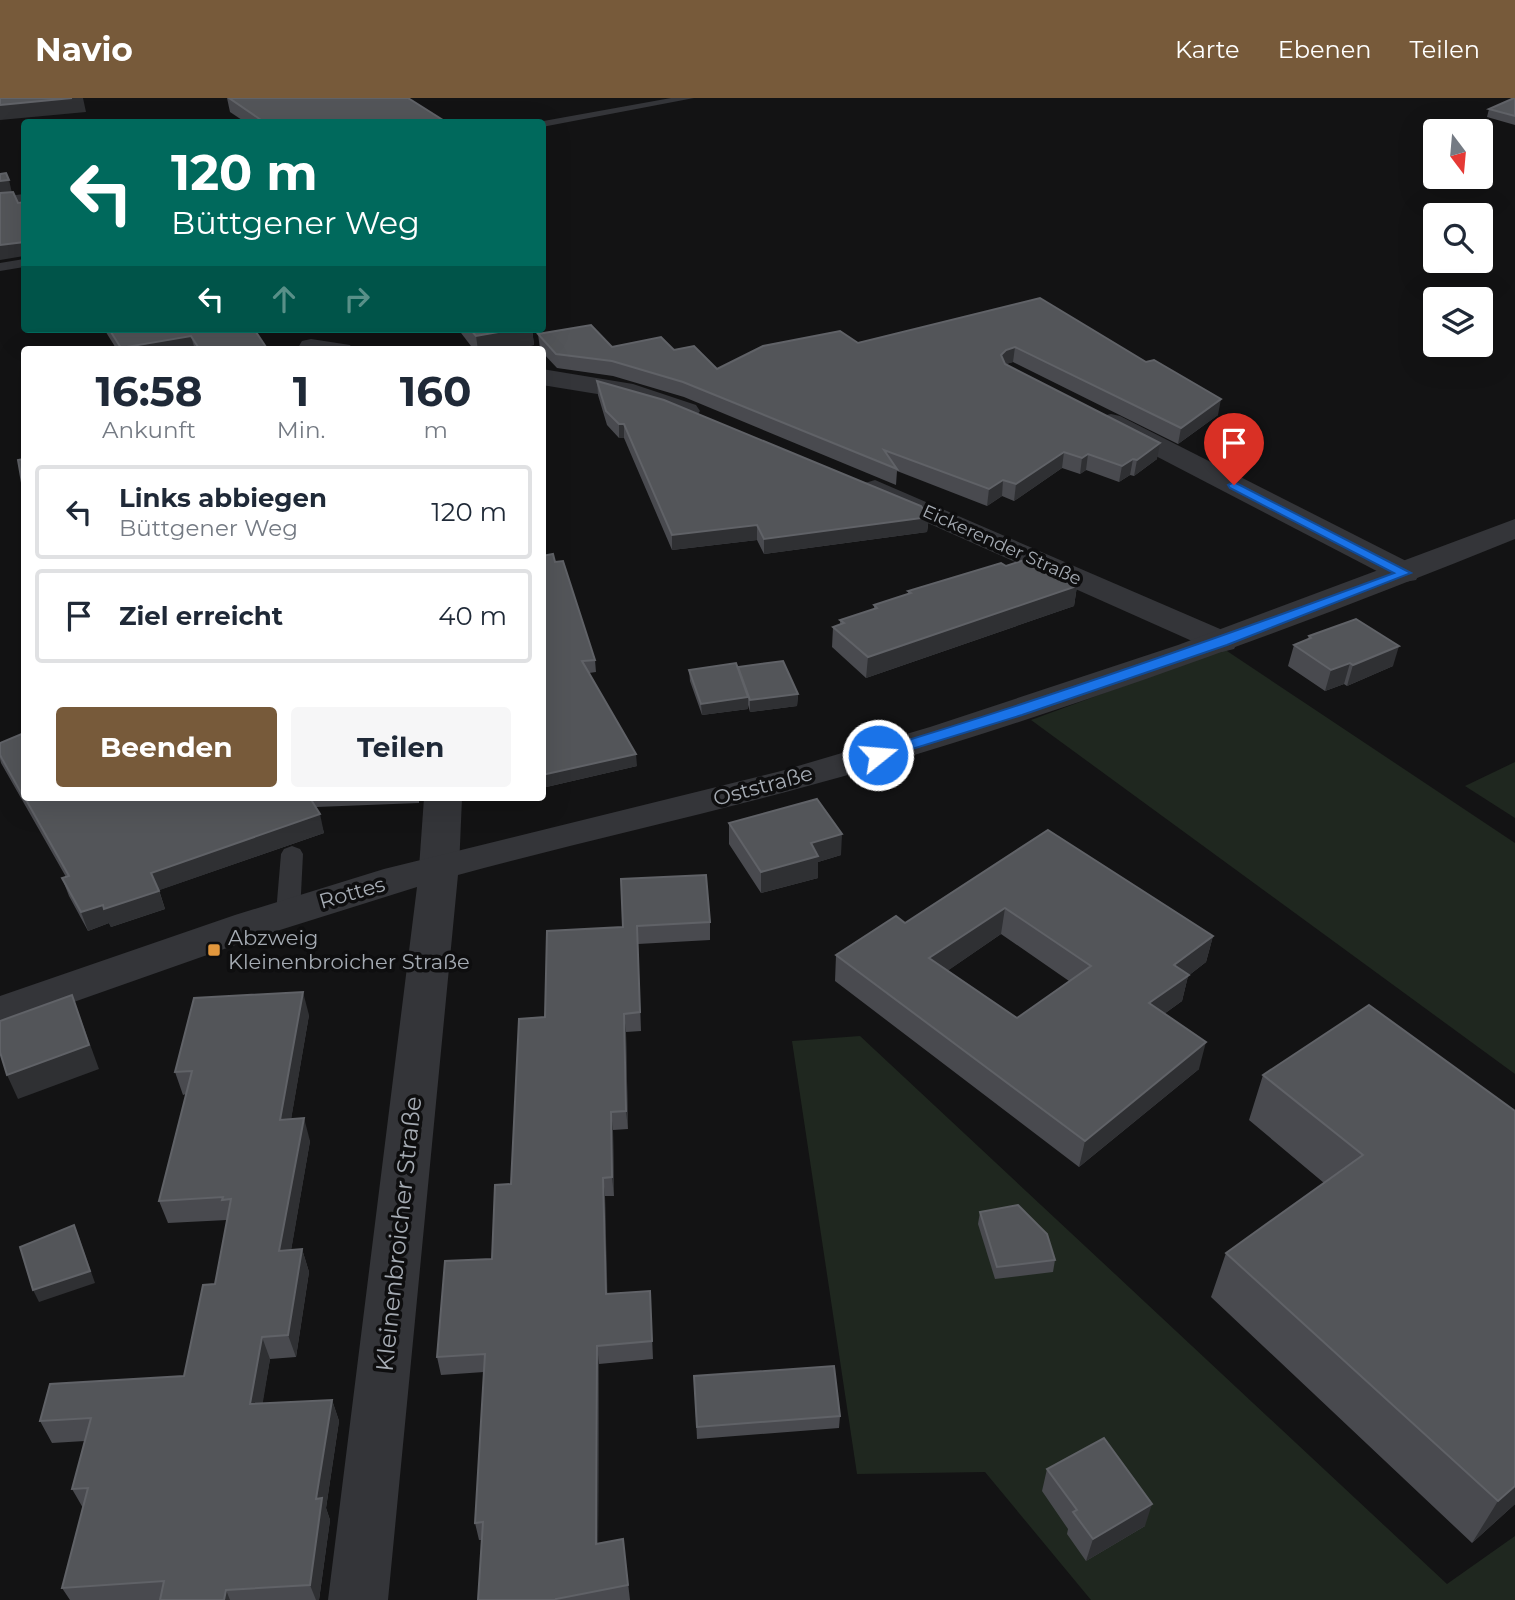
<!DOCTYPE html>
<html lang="de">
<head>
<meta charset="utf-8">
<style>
	:root { --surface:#fff; --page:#f6f6f7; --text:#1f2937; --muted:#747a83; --line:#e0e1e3; --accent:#775a3a }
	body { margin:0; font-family:Montserrat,sans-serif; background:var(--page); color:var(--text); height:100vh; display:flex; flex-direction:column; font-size:26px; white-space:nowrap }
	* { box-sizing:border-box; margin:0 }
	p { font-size:23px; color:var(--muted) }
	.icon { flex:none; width:38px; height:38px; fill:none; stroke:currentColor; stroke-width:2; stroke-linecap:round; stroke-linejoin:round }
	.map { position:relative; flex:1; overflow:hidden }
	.details { position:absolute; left:21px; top:248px; width:525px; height:455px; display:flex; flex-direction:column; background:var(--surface); border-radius:7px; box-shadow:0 7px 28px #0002 }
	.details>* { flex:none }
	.top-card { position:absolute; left:21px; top:21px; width:525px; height:214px; border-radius:7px; box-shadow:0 7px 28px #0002; background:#00695c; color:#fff; overflow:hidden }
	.needle { width:46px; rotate:164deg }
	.fabs { position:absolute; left:1423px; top:21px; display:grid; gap:14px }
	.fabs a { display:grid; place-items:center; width:70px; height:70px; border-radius:7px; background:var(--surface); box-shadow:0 7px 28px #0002; font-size:35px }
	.pin { position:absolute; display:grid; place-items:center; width:60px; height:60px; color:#fff; margin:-72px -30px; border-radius:50% 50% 50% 0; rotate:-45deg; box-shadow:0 0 7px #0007 }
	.pin .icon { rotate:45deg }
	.me { position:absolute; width:77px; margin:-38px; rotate:73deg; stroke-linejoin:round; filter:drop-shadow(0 0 5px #0008) }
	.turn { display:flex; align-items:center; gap:24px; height:147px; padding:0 35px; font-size:32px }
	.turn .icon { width:91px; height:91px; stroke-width:2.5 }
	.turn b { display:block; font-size:49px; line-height:60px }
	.lanes { display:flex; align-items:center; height:66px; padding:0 35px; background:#0003; justify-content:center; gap:35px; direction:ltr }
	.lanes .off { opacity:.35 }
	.eta { display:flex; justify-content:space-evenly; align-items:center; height:119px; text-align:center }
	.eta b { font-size:42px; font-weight:700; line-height:49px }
	.button { display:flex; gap:14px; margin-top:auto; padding:14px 35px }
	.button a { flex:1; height:80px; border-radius:7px; background:var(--accent); color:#fff; font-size:28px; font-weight:700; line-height:80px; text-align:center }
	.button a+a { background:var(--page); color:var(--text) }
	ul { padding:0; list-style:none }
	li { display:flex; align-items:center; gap:21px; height:94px; margin:0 14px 10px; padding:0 21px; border:4px solid var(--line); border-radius:7px }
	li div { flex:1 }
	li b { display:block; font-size:26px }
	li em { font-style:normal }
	header { display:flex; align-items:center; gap:42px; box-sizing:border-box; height:98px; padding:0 35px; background:var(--accent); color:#fff }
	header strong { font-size:33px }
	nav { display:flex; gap:38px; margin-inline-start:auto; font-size:24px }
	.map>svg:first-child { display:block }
</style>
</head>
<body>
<header>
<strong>Navio</strong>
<nav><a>Karte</a><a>Ebenen</a><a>Teilen</a></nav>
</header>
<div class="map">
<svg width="1515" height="1502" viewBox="0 0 1515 1502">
	<rect width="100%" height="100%" fill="#131314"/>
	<!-- green -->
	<g fill="#1f271f">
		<path d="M 1224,551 L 1515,745 L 1515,976 L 1031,622 Z"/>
		<path d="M 1515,664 L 1515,720 L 1465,688 Z"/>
		<path d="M 860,938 L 1447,1486 L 1515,1438 L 1515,1502 L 1091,1502 L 985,1374 L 857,1376 L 792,943 Z"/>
	</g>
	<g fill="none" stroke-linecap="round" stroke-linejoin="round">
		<!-- service -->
		<g fill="#343539" fill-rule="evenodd">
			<path d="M 671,0 L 694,0 L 542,29 L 542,24 L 538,24 Z"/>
			<path d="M 24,96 L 24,103 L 0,107 L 0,99 Z"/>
			<path d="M 24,161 L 24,169 L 0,173 L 0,165 Z"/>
			<path d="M 292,748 L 300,751 L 303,756 L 300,815 L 296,821 L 288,823 L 280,821 L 276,815 L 281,756 L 284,751 Z"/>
		</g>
		<!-- minor -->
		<g fill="#343539" fill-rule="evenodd">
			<path d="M 311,241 L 350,247 L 353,252 L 302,252 L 299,248 L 302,243 Z"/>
			<path d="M 542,271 L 633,286 L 696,307 L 700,313 L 696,319 L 687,321 L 628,301 L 542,287 Z"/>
			<path d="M 1111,316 L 1120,318 L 1416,468 L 1420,475 L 1416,482 L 1405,484 L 1394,482 L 1102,330 L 1098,324 L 1102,318 Z"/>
			<path d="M 875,382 L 1234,537 L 1238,544 L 1234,551 L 1222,554 L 1210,551 L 865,397 L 861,391 L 865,385 Z"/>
			<path d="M 424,700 L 462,700 L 459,770 L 453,779 L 439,783 L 425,779 L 419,770 Z"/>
		</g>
		<!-- tertiary -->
		<path fill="#343539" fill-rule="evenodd" d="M 1515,421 L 1515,441 C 1303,527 1088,606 868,671 C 733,711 594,740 458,777 L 388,1502 L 328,1502 L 417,789 L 264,837 L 0,930 L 0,898 L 235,817 L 384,771 L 781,673 L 930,629 L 1178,547 Z"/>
	</g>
	<!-- wall -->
	<g fill="#494a4f" fill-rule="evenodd">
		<path d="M 227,0 L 408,0 L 446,24 L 245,24 L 230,14 Z"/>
		<path d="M 1515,0 L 1515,27 L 1487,19 L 1489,11 Z"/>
		<path d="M 1040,200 L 1218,317 L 1178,346 L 1013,264 L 1005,266 L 1157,361 L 1134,378 L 1130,377 L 1119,384 L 1086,372 L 1080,376 L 1062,370 L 1014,403 L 1002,398 L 987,408 L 897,373 L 896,387 L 684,299 L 613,278 L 557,270 L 542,254 L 542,252 L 540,251 L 538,236 L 612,249 L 674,252 L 717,271 L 858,245 Z"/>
		<path d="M 104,231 L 254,231 L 268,252 L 117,252 Z"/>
		<path d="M 458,231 L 532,231 L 534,247 L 506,252 L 474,252 Z"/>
		<path d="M 597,283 L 929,419 L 927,434 L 764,456 L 757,442 L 672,452 L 624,340 L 619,340 L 607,327 L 598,297 Z"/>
		<path d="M 555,464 L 595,562 L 596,574 L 589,575 L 637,668 L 542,690 Z"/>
		<path d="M 1028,465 L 1077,488 L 1074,508 L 866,580 L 832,549 L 833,529 L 840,526 L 840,522 L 874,511 L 874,507 L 908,496 L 908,493 L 1006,468 Z"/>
		<path d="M 1309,538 L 1393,568 L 1347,588 L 1344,586 L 1325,593 L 1288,568 L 1294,547 L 1308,541 Z"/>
		<path d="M 738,569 L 798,596 L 797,608 L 750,614 L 748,607 L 748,611 L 702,617 L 690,583 L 689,572 L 738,572 Z"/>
		<path d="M 0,645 L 24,700 L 419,700 L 419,705 L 316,709 L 324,735 L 159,792 L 165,811 L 111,829 L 109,825 L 88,833 L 69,798 L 62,780 L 66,779 L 1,665 L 0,661 Z"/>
		<path d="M 729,725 L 841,757 L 818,764 L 818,780 L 761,795 L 729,746 Z"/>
		<path d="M 1048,732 L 1213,838 L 1206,864 L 1188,878 L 1182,903 L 1164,916 L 1199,971 L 1079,1069 L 835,883 L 836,857 L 905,825 ZM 1001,836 L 1069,883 L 1017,920 L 947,873 Z"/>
		<path d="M 710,824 L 710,842 L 638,846 L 641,933 L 626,934 L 628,1031 L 613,1032 L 614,1098 L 605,1098 L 607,1196 L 650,1193 L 653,1261 L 599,1266 L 598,1446 L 623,1441 L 630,1502 L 478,1502 L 482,1442 L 479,1442 L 475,1425 L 484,1274 L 441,1277 L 437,1259 L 492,1161 L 511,1086 L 545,919 L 623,829 Z"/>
		<path d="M 309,917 L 291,1021 L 310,1043 L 291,1152 L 302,1151 L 309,1174 L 296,1259 L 270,1261 L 262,1306 L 332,1302 L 339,1323 L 326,1410 L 330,1422 L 319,1502 L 70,1502 L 62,1490 L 83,1410 L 72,1391 L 85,1343 L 52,1345 L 40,1323 L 184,1278 L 215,1186 L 227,1122 L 168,1125 L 159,1103 L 186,996 L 183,997 L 175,974 Z"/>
		<path d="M 1263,977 L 1515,1013 L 1515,1406 L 1472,1445 L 1211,1199 L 1226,1155 L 1324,1085 L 1249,1022 Z"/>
		<path d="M 980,1114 L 1055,1162 L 1053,1174 L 995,1181 L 978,1126 Z"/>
		<path d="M 694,1278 L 840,1318 L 839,1330 L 697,1341 Z"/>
		<path d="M 1047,1371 L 1145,1428 L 1086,1463 L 1067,1436 L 1068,1431 L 1042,1393 Z"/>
	</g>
	<!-- shaded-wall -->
	<g fill="#2f3033">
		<path d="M 72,0 L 83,0 L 86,14 L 0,22 L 0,7 Z"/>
		<path d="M 9,82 L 12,95 L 0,97 L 0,83 Z"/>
		<path d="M 24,144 L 24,158 L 0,162 L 0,147 Z"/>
		<path d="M 516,231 L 532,231 L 534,247 L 506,252 L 478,252 L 476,238 Z"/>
		<path d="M 191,238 L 195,252 L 121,252 L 121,250 Z"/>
		<path d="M 1015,249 L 1013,264 L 1004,267 L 1001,257 L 1006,252 Z"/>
		<path d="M 1221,301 L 1218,317 L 1178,346 L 1181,330 Z"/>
		<rect x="619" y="326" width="5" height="14"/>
		<path d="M 1160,345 L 1157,361 L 1134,378 L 1137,362 Z"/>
		<path d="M 1064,354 L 1062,370 L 1014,403 L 1016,386 Z"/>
		<path d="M 1088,356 L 1086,372 L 1080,376 L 1082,360 Z"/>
		<path d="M 1133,361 L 1130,377 L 1119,384 L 1122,368 Z"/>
		<path d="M 1003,382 L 1002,398 L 987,408 L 989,391 Z"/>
		<path d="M 929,419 L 927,434 L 764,456 L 764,441 Z"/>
		<path d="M 757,427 L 757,442 L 672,452 L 672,437 Z"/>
		<path d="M 1077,488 L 1074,508 L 866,580 L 868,559 Z"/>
		<path d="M 1399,548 L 1393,568 L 1347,588 L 1353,567 Z"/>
		<path d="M 1350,565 L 1344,586 L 1325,593 L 1331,572 Z"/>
		<path d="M 798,596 L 797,608 L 750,614 L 750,602 Z"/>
		<path d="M 748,599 L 748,611 L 702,617 L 701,606 Z"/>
		<path d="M 636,656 L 637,668 L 542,690 L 542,677 Z"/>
		<path d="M 320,716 L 324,735 L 157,793 L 151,775 Z"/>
		<path d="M 842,736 L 841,757 L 818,764 L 818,780 L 761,795 L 761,774 L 811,745 Z"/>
		<path d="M 159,793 L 165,811 L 111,829 L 109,825 L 88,833 L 81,814 L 103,807 Z"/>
		<path d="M 1005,810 L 1001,836 L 927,887 L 929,860 Z"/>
		<path d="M 1213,838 L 1206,864 L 1188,878 L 1182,903 L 1143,931 L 1149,905 L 1174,867 Z"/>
		<path d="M 303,894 L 309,917 L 287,1045 L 280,1022 Z"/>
		<path d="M 72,897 L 99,971 L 18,1001 L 7,977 Z"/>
		<path d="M 624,916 L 626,934 L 628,1031 L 626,1013 Z"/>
		<path d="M 1206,944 L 1199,971 L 1079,1069 L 1085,1043 Z"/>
		<path d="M 611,1014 L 613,1032 L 614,1098 L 612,1079 Z"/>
		<path d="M 304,1020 L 310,1043 L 287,1176 L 279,1153 Z"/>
		<path d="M 603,1080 L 605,1098 L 608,1214 L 606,1196 Z"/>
		<path d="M 74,1127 L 79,1139 L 95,1185 L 39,1204 L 33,1192 Z"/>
		<path d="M 302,1151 L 309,1174 L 296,1259 L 288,1237 Z"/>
		<path d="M 262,1239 L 270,1261 L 259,1328 L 250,1306 Z"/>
		<path d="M 597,1248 L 599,1266 L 598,1463 L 596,1446 Z"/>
		<path d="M 332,1302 L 339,1323 L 326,1410 L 330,1422 L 319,1502 L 316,1502 L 310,1487 L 316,1401 Z"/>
		<path d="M 1515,1388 L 1515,1406 L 1472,1445 L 1498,1403 Z"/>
		<path d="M 1152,1406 L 1145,1428 L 1086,1463 L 1093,1441 Z"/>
		<path d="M 226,1492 L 230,1502 L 224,1502 Z"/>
	</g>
	<!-- building -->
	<g fill="#535559" stroke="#606267" stroke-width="2" fill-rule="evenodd">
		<path d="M 0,0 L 72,0 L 0,7 Z"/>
		<path d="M 229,0 L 408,0 L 446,24 L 264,24 Z"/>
		<path d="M 1514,0 L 1515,0 L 1515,18 L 1489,11 Z"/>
		<path d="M 6,75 L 9,82 L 0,83 L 0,76 Z"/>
		<path d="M 13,94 L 18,105 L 24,104 L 24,144 L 0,147 L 0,95 Z"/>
		<path d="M 1040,200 L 1146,264 L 1154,262 L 1221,301 L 1181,330 L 1015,249 L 1006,252 L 1001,257 L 1005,266 L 1160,345 L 1137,362 L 1133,361 L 1122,368 L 1088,356 L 1082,360 L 1064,354 L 1016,386 L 1003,382 L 989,391 L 884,352 L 897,371 L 683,284 L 612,263 L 556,256 L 538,236 L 591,227 L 612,249 L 661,239 L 674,252 L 694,248 L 717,271 L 763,248 L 840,233 L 858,245 Z"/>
		<path d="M 109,231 L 254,231 L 268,252 L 200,252 L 191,238 L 121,250 Z"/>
		<path d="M 470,231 L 516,231 L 476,238 Z"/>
		<path d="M 597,283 L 664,302 L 921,408 L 929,419 L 764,441 L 757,427 L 672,437 L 624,326 L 619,326 L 606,313 Z"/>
		<path d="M 24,361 L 24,396 L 18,362 Z"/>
		<path d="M 553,456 L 555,464 L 563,463 L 595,562 L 582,563 L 636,656 L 542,677 L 542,458 Z"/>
		<path d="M 1040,461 L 1077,488 L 868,559 L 833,529 L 844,525 L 840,522 L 877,510 L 874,507 L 911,495 L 908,493 L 1001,465 L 1006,468 L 1024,462 L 1028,465 Z"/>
		<path d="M 1356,521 L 1399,548 L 1353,567 L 1350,565 L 1331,572 L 1294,547 L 1311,540 L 1309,538 Z"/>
		<path d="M 783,563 L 798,596 L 750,602 L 738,569 Z"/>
		<path d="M 736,565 L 748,599 L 701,606 L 689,572 Z"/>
		<path d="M 24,635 L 24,700 L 0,657 L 0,645 Z"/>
		<path d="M 25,700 L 310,700 L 320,716 L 151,775 L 159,793 L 104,811 L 103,807 L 81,814 L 62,780 L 69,778 Z"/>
		<path d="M 817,701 L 842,736 L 811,745 L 818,758 L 761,774 L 729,725 Z"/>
		<path d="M 1048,732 L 1213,838 L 1174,867 L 1189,877 L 1149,905 L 1206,944 L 1085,1043 L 836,857 L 896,818 L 905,825 ZM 1005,810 L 1091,868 L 1017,920 L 929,860 Z"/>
		<path d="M 706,777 L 710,824 L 637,828 L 640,914 L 624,916 L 626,1013 L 611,1014 L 612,1079 L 603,1080 L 606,1196 L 650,1193 L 652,1243 L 597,1248 L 596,1446 L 623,1441 L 628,1487 L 556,1501 L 556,1502 L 478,1502 L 483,1424 L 475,1425 L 485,1256 L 437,1259 L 445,1163 L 492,1161 L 495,1087 L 511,1086 L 519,921 L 545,919 L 547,833 L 623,829 L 621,781 Z"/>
		<path d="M 303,894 L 280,1022 L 304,1020 L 279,1153 L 302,1151 L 288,1237 L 262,1239 L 250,1306 L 332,1302 L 316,1401 L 322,1400 L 310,1487 L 226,1492 L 224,1502 L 160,1502 L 164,1483 L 62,1490 L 88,1390 L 72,1391 L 91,1320 L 40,1323 L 50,1286 L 184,1278 L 203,1187 L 215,1186 L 231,1101 L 222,1102 L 223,1099 L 159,1103 L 192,973 L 175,974 L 194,900 Z"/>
		<path d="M 72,897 L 89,947 L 7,977 L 0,954 L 0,923 Z"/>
		<path d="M 1369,907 L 1515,1013 L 1515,1388 L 1498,1403 L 1226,1155 L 1363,1057 L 1263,977 Z"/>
		<path d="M 1018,1107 L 1047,1136 L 1055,1162 L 997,1169 L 980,1114 Z"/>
		<path d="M 74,1127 L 90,1173 L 33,1192 L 20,1149 Z"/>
		<path d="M 834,1268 L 840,1318 L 697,1329 L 694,1278 Z"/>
		<path d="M 1104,1340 L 1152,1406 L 1093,1441 L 1073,1414 L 1077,1412 L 1047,1371 Z"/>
	</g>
	<!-- route -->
	<path fill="#1a73e8" stroke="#114b97" stroke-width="2" d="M 1234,384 L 1411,475 L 1227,547 L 1022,617 L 883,660 L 872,660 L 870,657 L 872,653 C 1049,600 1222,539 1394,475 L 1230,390 L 1228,387 Z"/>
	<!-- markers -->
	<rect fill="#e2973d" stroke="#0e0e0f" stroke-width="2.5" x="207" y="845" width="14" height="14" rx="3.5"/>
	<g text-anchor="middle" stroke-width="7" stroke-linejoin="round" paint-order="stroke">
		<!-- far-street labels -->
		<g font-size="18" fill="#a5abb3" stroke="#0e0e0f">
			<text transform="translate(1002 447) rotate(24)" y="6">Eickerender Straße</text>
		</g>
		<!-- street labels -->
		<g font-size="21" fill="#a5abb3" stroke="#0e0e0f">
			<text transform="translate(763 688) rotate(-15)" y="7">Oststraße</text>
			<text transform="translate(352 795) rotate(-16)" y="7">Rottes</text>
		</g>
		<!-- poi labels -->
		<g font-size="21" fill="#a5abb3" stroke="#0e0e0f" text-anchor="start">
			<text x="228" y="847">Abzweig<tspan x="228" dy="24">Kleinenbroicher Straße</tspan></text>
		</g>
		<!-- near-street labels -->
		<g font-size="24" fill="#a5abb3" stroke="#0e0e0f">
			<text transform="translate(399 1136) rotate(-84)" y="8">Kleinenbroicher Straße</text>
		</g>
	</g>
</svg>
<div class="fabs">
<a><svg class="needle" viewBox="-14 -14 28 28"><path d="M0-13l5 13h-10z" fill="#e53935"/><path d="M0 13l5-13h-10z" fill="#747a83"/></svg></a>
<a><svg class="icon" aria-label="search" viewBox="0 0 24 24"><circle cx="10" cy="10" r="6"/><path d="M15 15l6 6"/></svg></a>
<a><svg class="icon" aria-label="layers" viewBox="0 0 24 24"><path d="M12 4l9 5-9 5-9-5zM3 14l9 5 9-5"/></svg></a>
</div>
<div class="pin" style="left:1234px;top:387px;background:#d93025"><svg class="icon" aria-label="arrive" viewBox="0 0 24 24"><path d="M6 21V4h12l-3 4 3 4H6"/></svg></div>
<svg class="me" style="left:878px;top:657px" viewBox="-20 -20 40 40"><circle r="17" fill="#1a73e8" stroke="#fff" stroke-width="3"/><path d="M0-11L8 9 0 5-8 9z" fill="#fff"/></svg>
<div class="top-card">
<div class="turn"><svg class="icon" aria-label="left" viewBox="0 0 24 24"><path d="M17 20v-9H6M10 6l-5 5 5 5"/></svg><div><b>120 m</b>Büttgener Weg</div></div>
<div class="lanes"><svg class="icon" aria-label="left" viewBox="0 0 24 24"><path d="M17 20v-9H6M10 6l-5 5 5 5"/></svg><svg class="icon off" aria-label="ahead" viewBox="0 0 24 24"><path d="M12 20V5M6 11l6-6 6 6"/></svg><svg class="icon off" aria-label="right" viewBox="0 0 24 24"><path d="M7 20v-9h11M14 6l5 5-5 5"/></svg></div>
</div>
<section class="details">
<div class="eta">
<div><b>16:58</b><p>Ankunft</p></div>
<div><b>1</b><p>Min.</p></div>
<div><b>160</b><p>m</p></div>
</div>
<ul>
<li><svg class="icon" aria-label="left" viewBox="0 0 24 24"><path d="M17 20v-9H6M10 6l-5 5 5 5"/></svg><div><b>Links abbiegen</b><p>Büttgener Weg</p></div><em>120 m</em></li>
<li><svg class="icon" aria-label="arrive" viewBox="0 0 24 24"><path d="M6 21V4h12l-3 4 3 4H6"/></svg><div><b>Ziel erreicht</b></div><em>40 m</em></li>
</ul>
<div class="button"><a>Beenden</a><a>Teilen</a></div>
</section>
</div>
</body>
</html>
